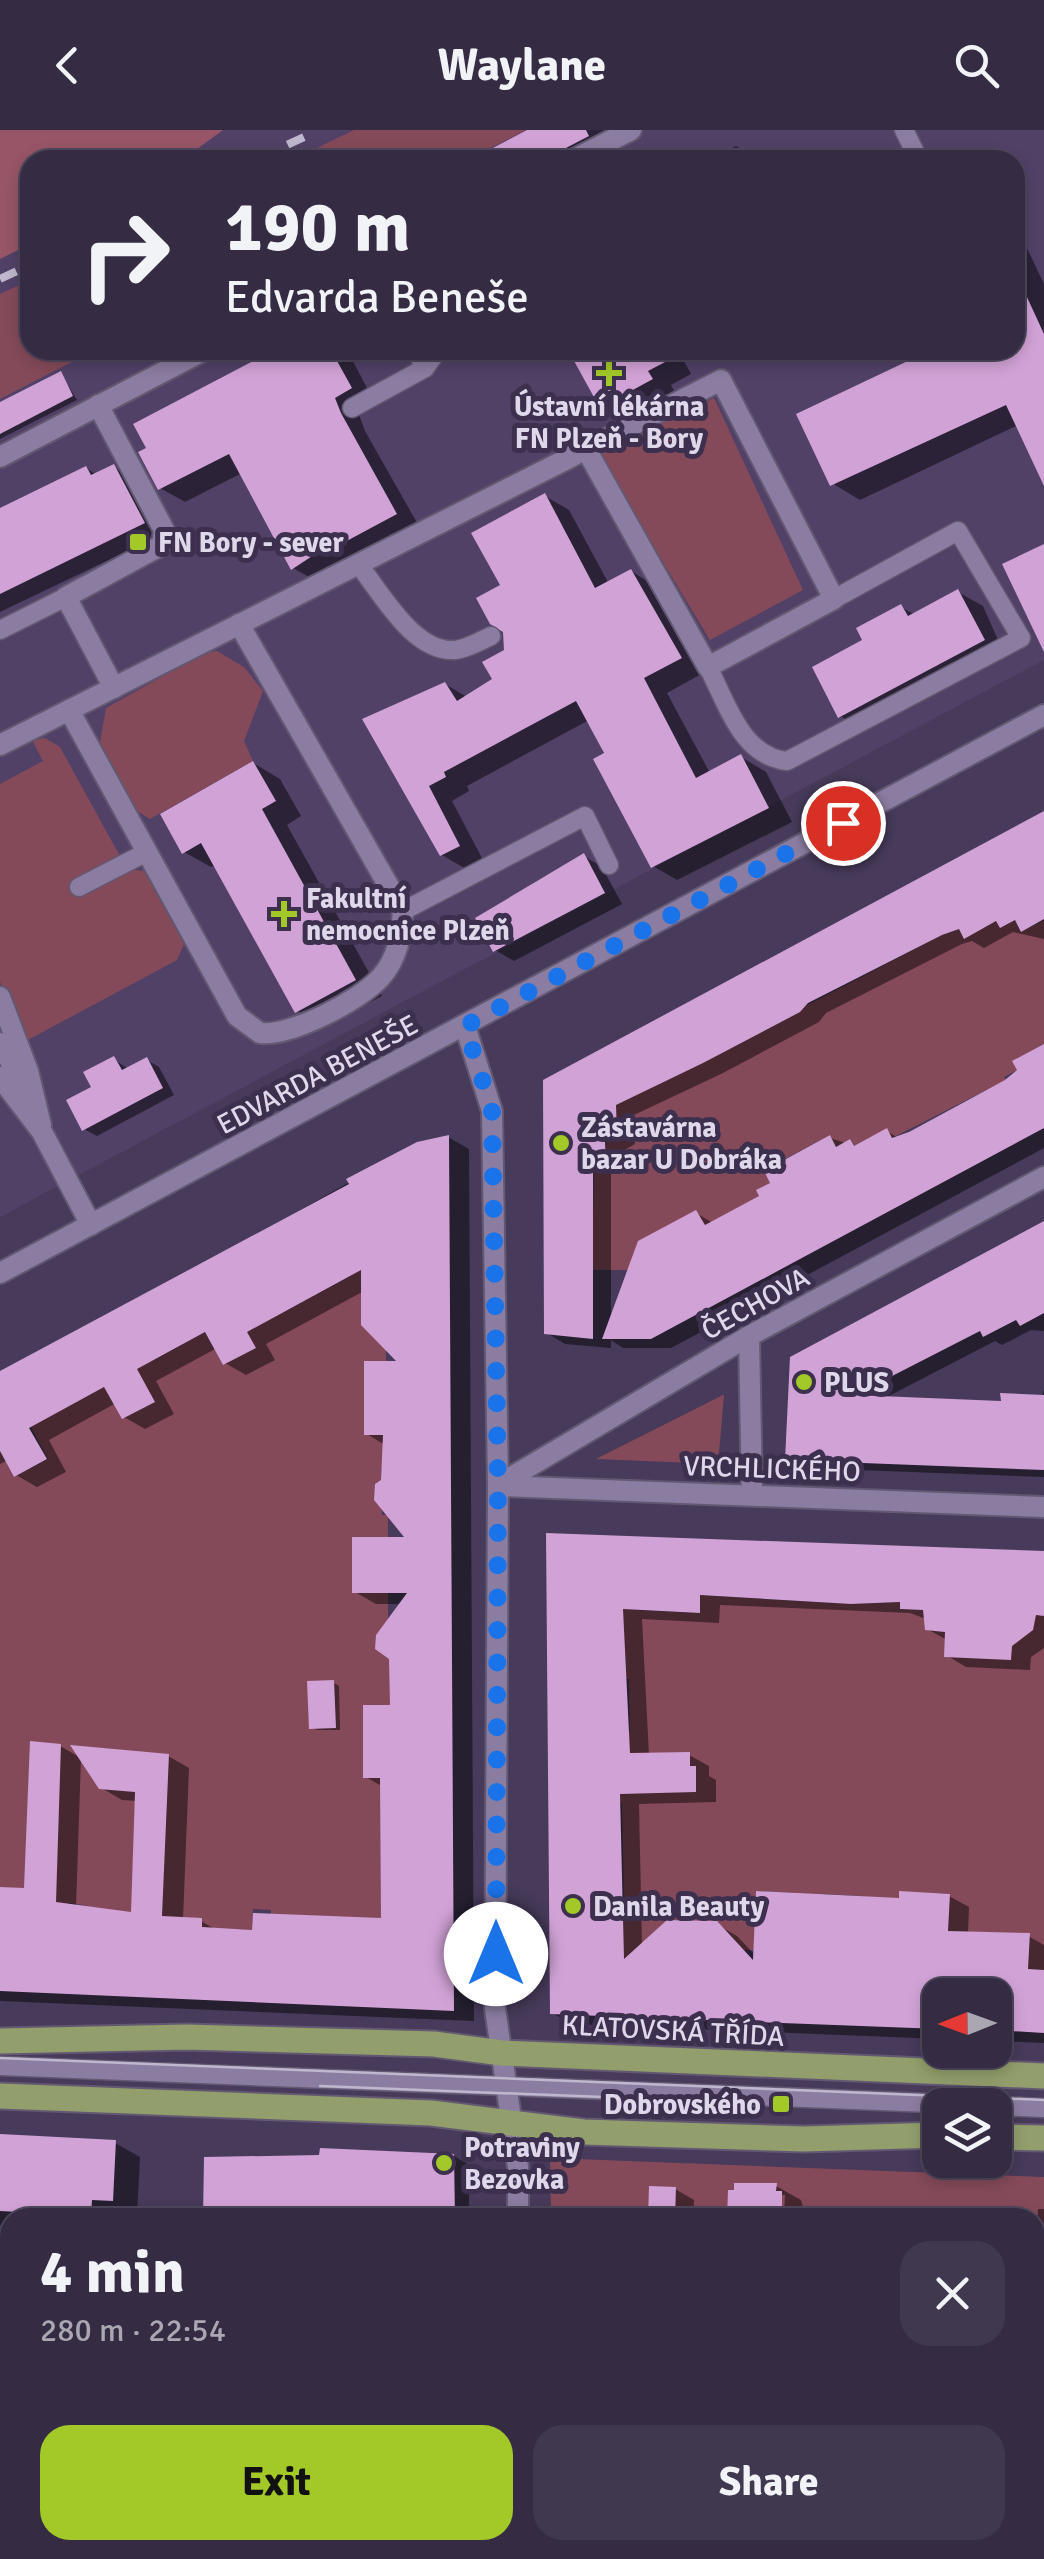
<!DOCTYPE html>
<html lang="en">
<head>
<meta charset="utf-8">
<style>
	:root { --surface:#352c44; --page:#40384f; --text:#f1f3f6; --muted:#aaa7b2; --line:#4f485d; --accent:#a2c928 }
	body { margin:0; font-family:Signika,sans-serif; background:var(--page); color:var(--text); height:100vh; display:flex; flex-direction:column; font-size:38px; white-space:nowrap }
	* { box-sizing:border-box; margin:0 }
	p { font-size:32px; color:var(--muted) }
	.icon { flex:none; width:55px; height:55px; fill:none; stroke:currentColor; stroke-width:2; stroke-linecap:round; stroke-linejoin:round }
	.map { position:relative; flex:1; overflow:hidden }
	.panel { position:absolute; left:0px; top:2078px; width:1045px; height:352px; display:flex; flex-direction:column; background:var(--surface); border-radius:30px 30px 0 0; box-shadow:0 5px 15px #0003,0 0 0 2px var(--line) }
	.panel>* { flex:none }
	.hud { position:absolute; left:20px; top:20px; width:1005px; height:210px; border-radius:30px; box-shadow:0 5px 15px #0003,0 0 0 2px var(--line); background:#352c44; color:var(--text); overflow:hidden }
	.needle { width:65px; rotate:269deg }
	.tools { position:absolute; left:922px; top:1848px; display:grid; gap:20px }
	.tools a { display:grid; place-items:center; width:90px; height:90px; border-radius:20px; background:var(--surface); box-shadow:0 5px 15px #0003,0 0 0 2px var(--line); font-size:50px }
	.pin { position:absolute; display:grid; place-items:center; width:85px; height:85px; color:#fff; margin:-42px; border:5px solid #fff; border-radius:50%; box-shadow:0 2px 10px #0007 }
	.me { position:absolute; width:110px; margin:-55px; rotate:0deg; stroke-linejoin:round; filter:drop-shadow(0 0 8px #0008) }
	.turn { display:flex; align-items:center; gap:35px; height:210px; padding:0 40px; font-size:45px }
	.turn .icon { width:130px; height:130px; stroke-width:2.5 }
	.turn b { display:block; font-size:70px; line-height:85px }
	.round { display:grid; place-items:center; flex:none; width:105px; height:105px; border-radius:30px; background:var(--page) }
	.overview { display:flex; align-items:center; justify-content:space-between; height:170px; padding:0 40px }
	h1 { font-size:60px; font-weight:800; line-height:75px }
	.primary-button { display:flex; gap:20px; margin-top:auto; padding:20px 40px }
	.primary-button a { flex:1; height:115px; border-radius:30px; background:var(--accent); color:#111; font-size:40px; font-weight:800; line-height:115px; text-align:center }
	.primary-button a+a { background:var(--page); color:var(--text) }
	header { display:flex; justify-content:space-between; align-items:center; height:130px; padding:0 40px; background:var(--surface); font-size:45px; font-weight:800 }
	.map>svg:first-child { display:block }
</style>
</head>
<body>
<header><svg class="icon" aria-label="back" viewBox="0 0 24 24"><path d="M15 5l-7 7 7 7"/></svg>Waylane<svg class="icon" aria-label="search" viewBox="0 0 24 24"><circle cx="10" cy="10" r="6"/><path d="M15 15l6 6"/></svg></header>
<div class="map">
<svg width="1044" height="2429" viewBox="0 0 1044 2429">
	<rect width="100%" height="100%" fill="#473a5a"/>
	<!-- built -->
	<path fill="#514167" d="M 0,0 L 1044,0 L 1044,530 L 0,1087 L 0,104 L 30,92 L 30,220 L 1015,220 L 1015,30 L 30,30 Z"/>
	<!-- green -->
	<g fill="#854a5a">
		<path d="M 354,0 L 526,0 L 467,30 L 292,30 Z"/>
		<path d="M 30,150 L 30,220 L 95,220 L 0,269 L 0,164 Z"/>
		<path d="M 714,268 L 803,460 L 710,510 L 597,323 Z"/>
		<path d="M 217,521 L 244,537 L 263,561 L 244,611 L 253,631 L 150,689 L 131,677 L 99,618 L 106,578 L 206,522 Z"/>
		<path d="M 45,608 L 60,617 L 127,739 L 144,741 L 184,814 L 177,830 L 26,911 L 0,852 L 0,654 L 43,631 L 32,610 Z"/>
		<path d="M 1015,790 L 1021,802 L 1044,790 L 1044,914 L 1013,931 L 1017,940 L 1004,947 L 1006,950 L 892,1008 L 886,999 L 854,1016 L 850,1009 L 836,1017 L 830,1005 L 764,1040 L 770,1053 L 757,1060 L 759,1066 L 642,1140 L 592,1140 L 594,1034 L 605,1034 L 608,979 L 942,805 L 959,799 L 964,808 L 996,791 L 1001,797 Z"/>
		<path d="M 361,1117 L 386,1209 L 386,1234 L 364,1232 L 364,1305 L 386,1302 L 388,1339 L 381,1339 L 381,1371 L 382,1385 L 388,1385 L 388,1407 L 354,1407 L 354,1462 L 388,1463 L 388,1502 L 377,1503 L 377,1520 L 389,1520 L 392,1575 L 368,1575 L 363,1580 L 363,1647 L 399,1648 L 388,1794 L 270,1801 L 271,1780 L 253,1779 L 252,1800 L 202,1798 L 202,1788 L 170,1803 L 83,1775 L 69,1773 L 67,1785 L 0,1757 L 0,1321 L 14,1347 L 48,1329 L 31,1297 L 133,1231 L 156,1229 L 205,1202 L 223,1235 L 255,1218 L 234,1178 L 286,1181 L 349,1147 Z"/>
		<path d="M 724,1265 L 718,1334 L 596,1329 L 723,1265 Z"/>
		<path d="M 605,1460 L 636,1480 L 699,1483 L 700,1465 L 851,1474 L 901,1472 L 900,1479 L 923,1480 L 927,1498 L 945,1493 L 945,1527 L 1013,1498 L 1029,1504 L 1036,1476 L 1044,1486 L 1044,1842 L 1028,1842 L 1030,1805 L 999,1816 L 999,1802 L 948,1803 L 949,1764 L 899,1762 L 898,1803 L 863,1766 L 823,1764 L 820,1811 L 796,1763 L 756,1761 L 755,1793 L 765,1821 L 745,1820 L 745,1828 L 686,1790 L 667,1790 L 664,1826 L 632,1821 L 631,1835 L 619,1829 L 619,1780 L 624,1772 L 622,1673 L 609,1673 L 606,1602 L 630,1601 L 629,1549 L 611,1549 Z"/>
		<path d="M 550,2028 L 1044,2047 L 1044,2429 L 552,2429 L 552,2420 L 1035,2420 L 1035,2088 L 551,2087 Z"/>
		<rect x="285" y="2420" width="77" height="9"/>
	</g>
	<!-- forest -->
	<path fill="#975567" d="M 0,0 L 223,0 L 182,30 L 30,30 L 30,114 L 0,129 Z"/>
	<!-- shadow -->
	<g fill="#0007">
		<path d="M 534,0 L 606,0 L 547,30 L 476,30 Z"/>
		<path d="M 736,16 L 760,30 L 710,30 Z"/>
		<path d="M 950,20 L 964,28 L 972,30 L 931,30 Z"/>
		<path d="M 657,21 L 672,30 L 640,30 Z"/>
		<path d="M 1015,93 L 1044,154 L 1044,350 L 1018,295 L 860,370 L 835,355 L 799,285 L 937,220 L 1015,220 Z"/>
		<path d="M 279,220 L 347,220 L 375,273 L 358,282 L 365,301 L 420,398 L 318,452 L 293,438 L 242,343 L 185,372 L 160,358 Z"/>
		<path d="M 571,220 L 678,220 L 691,244 L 671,255 L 675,263 L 646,279 L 636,273 L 621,281 L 597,267 Z"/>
		<path d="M 61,244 L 77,270 L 0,309 L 0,275 Z"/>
		<path d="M 114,337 L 133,348 L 163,404 L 0,482 L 0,380 L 86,338 L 97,345 Z"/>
		<path d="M 545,366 L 569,380 L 609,454 L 631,441 L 655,456 L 705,542 L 667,563 L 710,643 L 741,627 L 766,642 L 792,692 L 677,750 L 653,736 L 589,590 L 467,656 L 469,661 L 452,671 L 483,730 L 466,739 L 442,725 L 366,590 L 445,554 L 467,567 L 495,550 L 507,521 L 503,456 Z"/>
		<path d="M 958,462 L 983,476 L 1005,526 L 865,600 L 840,586 L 865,511 L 901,477 L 915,485 Z"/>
		<path d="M 253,633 L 280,649 L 301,686 L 287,695 L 382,866 L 324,896 L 297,881 L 216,735 L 211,737 L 184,722 Z"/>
		<path d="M 1044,684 L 1044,809 L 1013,802 L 984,818 L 972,811 L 962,814 L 826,883 L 819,892 L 723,943 L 634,985 L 635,1014 L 623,1021 L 623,1043 L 611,1043 L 611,1191 L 696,1083 L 713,1093 L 763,1067 L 830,1008 L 858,1017 L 887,1001 L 898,1008 L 1006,952 L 1044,917 L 1044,1018 L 671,1218 L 623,1218 L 611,1210 L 611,1218 L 565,1214 L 547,1203 L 545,951 Z"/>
		<path d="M 584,726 L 602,737 L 622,774 L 514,831 L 495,820 L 537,758 L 535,752 Z"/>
		<path d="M 114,929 L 128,939 L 147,930 L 159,937 L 174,965 L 97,1006 L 84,999 L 94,958 Z"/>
		<path d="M 448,1007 L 469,1019 L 474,1891 L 0,1871 L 0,1760 L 26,1761 L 60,1616 L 81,1628 L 76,1778 L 133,1784 L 137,1671 L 122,1670 L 100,1657 L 168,1626 L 189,1638 L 183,1790 L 201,1791 L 218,1801 L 255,1803 L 384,1791 L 383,1657 L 366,1647 L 392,1577 L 402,1474 L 376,1474 L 355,1462 L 409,1409 L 383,1351 L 385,1315 L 367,1304 L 401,1233 L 364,1161 L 266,1214 L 275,1230 L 246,1245 L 225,1233 L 217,1218 L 156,1251 L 174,1284 L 145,1299 L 124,1287 L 116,1273 L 49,1310 L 66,1342 L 37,1357 L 16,1345 L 8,1330 L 0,1334 L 0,1242 L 198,1138 L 417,1014 Z"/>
		<path d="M 1044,1094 L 1044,1201 L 1031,1200 L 1002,1215 L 995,1211 L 883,1269 L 1003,1274 L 1041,1268 L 1044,1260 L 1044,1347 L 805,1338 L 787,1328 L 792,1229 Z"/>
		<path d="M 548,1405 L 1044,1424 L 1044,1518 L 1031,1527 L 1030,1540 L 966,1537 L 946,1525 L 947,1510 L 927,1499 L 926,1489 L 910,1483 L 720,1475 L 719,1493 L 642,1489 L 649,1625 L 689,1625 L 709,1636 L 709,1646 L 716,1650 L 716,1672 L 639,1674 L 642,1815 L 716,1794 L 737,1806 L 756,1826 L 901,1771 L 949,1766 L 969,1777 L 968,1804 L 1028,1806 L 1044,1815 L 1044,1913 L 995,1911 L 995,1865 L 940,1865 L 940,1909 L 572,1894 L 552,1883 Z"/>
		<path d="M 334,1553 L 339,1556 L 340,1600 L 317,1600 L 311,1597 Z"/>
		<path d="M 0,2007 L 115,2013 L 140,2027 L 137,2084 L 10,2088 L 10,2095 L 0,2095 Z"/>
		<path d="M 454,2026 L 469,2035 L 469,2088 L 205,2088 Z"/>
		<path d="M 776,2056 L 801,2070 L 806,2088 L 784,2088 L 785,2065 L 728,2062 Z"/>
		<path d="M 675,2059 L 694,2070 L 693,2088 L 650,2088 Z"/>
		<path d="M 1038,2079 L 1044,2079 L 1044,2140 L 1035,2135 Z"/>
		<path d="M 0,2282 L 10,2282 L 10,2420 L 115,2420 L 114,2429 L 0,2429 Z"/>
		<rect x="390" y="2420" width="78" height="9"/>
		<path d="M 909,2420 L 970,2420 L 970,2429 L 908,2429 Z"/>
	</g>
	<!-- building -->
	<g fill="#d1a2d6">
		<path d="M 527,0 L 586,0 L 589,6 L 566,18 L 559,30 L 470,30 Z"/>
		<path d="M 1015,141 L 1044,204 L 1044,356 L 1006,275 L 830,356 L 796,284 L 931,220 L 1015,220 Z"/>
		<path d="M 274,220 L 331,220 L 352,258 L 335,268 L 341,283 L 397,384 L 328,421 L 326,417 L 291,440 L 229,324 L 158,360 L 138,322 L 146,318 L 133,294 Z"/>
		<path d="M 568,220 L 688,220 L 648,241 L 653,249 L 620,267 L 615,258 L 595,269 Z"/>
		<path d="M 61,241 L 73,266 L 0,304 L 0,272 Z"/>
		<path d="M 114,334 L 145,393 L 0,464 L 0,378 L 86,336 L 91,345 Z"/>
		<path d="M 545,363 L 595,458 L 631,439 L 682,528 L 644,548 L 696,648 L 741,624 L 769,678 L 651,738 L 593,629 L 604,623 L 576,571 L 444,642 L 446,647 L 429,656 L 460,716 L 440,726 L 362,589 L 445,552 L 457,571 L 492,549 L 482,532 L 504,520 L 503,502 L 490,494 L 476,468 L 500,455 L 471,403 Z"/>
		<path d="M 1044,414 L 1044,522 L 1002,434 Z"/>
		<path d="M 958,459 L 985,510 L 838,588 L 812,537 L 862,510 L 856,498 L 901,474 L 908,486 Z"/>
		<path d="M 253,631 L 276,671 L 262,679 L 356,850 L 295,883 L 201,713 L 182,724 L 160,684 Z"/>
		<path d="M 1044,681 L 1044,789 L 1021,802 L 1015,790 L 1000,798 L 996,791 L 964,809 L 959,799 L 942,805 L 808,873 L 800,882 L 703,933 L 616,975 L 617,1004 L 605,1011 L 606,1034 L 593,1034 L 593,1209 L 544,1204 L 543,950 Z"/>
		<path d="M 584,723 L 605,763 L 493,822 L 475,788 Z"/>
		<path d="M 1044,914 L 1044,998 L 651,1209 L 602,1209 L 638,1111 L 696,1080 L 705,1095 L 759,1066 L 756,1060 L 770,1053 L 764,1041 L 830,1005 L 836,1017 L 850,1009 L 854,1016 L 887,998 L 892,1008 L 909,1002 L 1005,950 L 1017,940 L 1012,931 Z"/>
		<path d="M 114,926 L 122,940 L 147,927 L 163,958 L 82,1001 L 66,970 L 91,957 L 83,942 Z"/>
		<path d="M 449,1005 L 454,1881 L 0,1861 L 0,1757 L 24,1758 L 30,1611 L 61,1614 L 56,1772 L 131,1782 L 135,1662 L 99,1659 L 70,1615 L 169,1624 L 162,1786 L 202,1788 L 202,1797 L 252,1800 L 253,1783 L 381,1788 L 380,1648 L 363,1648 L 363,1575 L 390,1575 L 389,1529 L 375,1519 L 376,1505 L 407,1463 L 352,1463 L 352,1407 L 404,1407 L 374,1370 L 375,1354 L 381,1350 L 383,1305 L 364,1305 L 364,1231 L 396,1231 L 361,1195 L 361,1140 L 247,1202 L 256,1218 L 223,1235 L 205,1202 L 137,1239 L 155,1272 L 122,1289 L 104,1257 L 29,1298 L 47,1329 L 14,1347 L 0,1321 L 0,1241 L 349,1054 L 346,1049 L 417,1012 Z"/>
		<path d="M 1044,1091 L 1044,1183 L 1020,1196 L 1016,1190 L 983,1207 L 980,1201 L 855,1265 L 1001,1271 L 1000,1263 L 1044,1265 L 1044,1340 L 785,1330 L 790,1227 Z"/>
		<path d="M 546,1403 L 1044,1421 L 1044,1486 L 1036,1485 L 1033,1500 L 1012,1516 L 1011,1530 L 944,1527 L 945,1502 L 925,1500 L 923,1480 L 900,1479 L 900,1472 L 851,1474 L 700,1465 L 700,1483 L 623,1479 L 630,1623 L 690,1622 L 690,1636 L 696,1636 L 696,1662 L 620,1664 L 624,1829 L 667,1790 L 717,1791 L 753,1830 L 756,1761 L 899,1768 L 899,1761 L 950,1764 L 948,1801 L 1030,1803 L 1028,1839 L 1044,1840 L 1044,1903 L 995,1900 L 995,1865 L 940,1865 L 940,1899 L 550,1884 Z"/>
		<path d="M 334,1550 L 336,1598 L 309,1599 L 307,1551 Z"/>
		<path d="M 0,2004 L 116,2010 L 113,2071 L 92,2070 L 91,2086 L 0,2081 Z"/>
		<path d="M 320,2018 L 454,2024 L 455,2088 L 383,2088 L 381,2081 L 301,2077 L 277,2078 L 277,2088 L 203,2088 L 204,2027 L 319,2025 Z"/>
		<path d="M 734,2053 L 777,2053 L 776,2061 L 782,2061 L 782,2088 L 727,2088 L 728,2060 L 734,2060 Z"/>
		<path d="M 649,2056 L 676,2057 L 675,2088 L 648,2088 Z"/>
	</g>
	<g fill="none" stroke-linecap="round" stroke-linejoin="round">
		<!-- service casing -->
		<g stroke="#635872" stroke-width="21">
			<g id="service">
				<path d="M 904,0 L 919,30"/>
				<path d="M 416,220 L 425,238"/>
				<path d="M 352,278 L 425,238 L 438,220"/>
				<path d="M 358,434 C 381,462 413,523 455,520 C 467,519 480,511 491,506"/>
				<path d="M 0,500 L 66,467"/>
				<path d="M 708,537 C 727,573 741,626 787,631 L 1021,508 L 958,401 L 834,469"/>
				<path d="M 79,757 L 145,723"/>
				<path d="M 403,781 L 585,686 L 609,735"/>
				<path d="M 0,912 L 32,979"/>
				<path d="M 0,1936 L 979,1975"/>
				<path d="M 995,1976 L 1044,1978"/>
			</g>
		</g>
		<!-- minor casing -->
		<g stroke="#635872" stroke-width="24">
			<g id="minor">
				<path d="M 573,30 L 631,0"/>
				<path d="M 98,275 L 164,400 L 162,415 L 66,467 L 114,558"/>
				<path d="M 0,327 L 205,220"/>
				<path d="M 69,580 L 237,886 L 260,903 C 290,907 361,870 381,847 C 398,828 401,805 403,781 L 239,494"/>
				<path d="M 0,615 L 567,329 L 586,319 L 721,250 L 834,469 L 708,537 L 586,319"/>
				<path d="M 0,867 L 28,941 L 41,995"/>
				<path d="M 0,947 L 42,1002 L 91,1095"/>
				<path d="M 749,1206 L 752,1365"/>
				<path d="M 498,1355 L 749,1206 L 1044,1047"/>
				<path d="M 500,1356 L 1044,1377"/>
			</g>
		</g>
		<!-- tertiary casing -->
		<g stroke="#635872" stroke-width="24">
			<g id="tertiary">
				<path d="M 465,896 L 492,981 L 498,1355 L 495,1878 L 518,2037 L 518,2088"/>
				<path d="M 0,1143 L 1044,585"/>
				<path d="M 513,2429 L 513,2420"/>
			</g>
		</g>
		<!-- primary casing -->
		<g stroke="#635872" stroke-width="29">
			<g id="primary">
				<path d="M 0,1911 L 187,1907 L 434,1914 L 502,1923 L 1044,1946"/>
				<path d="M 0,1966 L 431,1983 L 584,2002 L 804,2009 L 940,2005"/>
				<path d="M 995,2007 L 1044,2008"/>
			</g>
		</g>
		<!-- service -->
		<use href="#service" stroke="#8b7da1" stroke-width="18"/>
		<!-- minor -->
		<use href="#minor" stroke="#8b7da1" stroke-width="20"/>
		<!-- tertiary -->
		<use href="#tertiary" stroke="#8b7da1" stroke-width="20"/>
		<!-- primary -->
		<use href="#primary" stroke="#929e6b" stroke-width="25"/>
		<!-- tram -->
		<g stroke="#bfb7cd" stroke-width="2.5">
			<path d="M 0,1928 L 1044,1970"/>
			<path d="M 320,1956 L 654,1969"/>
		</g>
		<!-- rail -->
		<g stroke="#bfb7cd" stroke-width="8" stroke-dasharray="18 18" stroke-linecap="butt">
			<path d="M 255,30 L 319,0"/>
			<path d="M 0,149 L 30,135"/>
		</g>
	</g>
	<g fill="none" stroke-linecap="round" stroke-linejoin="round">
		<!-- route -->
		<path stroke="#1a73e8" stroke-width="18" stroke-dasharray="0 32.4" d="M 496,1824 L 498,1356 L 492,980 L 465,896 L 843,693"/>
	</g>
	<!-- markers -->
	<g fill="#a2c928" stroke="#3d304f" stroke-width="4">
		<path d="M604 228h10v10h10v10h-10v10h-10v-10h-10v-10h10z"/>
		<rect x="128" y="402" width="20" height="20" rx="5"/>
		<path d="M279 769h10v10h10v10h-10v10h-10v-10h-10v-10h10z"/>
		<circle cx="561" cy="1013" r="10"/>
		<circle cx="804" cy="1252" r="10"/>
		<circle cx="573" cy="1776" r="10"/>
		<rect x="771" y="1964" width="20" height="20" rx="5"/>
		<circle cx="444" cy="2033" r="10"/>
	</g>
	<g text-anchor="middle" stroke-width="10" stroke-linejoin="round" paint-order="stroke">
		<!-- poi labels -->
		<g font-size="28" font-weight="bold" fill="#dfd8eb" stroke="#3d304f" text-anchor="start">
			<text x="609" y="286" text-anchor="middle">Ústavní lékárna<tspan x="609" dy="32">FN Plzeň - Bory</tspan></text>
			<text x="158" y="422">FN Bory - sever</text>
			<text x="306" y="778">Fakultní<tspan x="306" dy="32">nemocnice Plzeň</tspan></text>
			<text x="581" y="1007">Zástavárna<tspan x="581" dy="32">bazar U Dobráka</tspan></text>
			<text x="824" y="1262">PLUS</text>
			<text x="593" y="1786">Danila Beauty</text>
			<text x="761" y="1984" text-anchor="end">Dobrovského</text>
			<text x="464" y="2027">Potraviny<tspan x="464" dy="32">Bezovka</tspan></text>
		</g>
		<!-- street labels -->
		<g font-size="28" fill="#dfd8eb" stroke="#3d304f">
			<text transform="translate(317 944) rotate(-28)" y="10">EDVARDA BENEŠE</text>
			<text transform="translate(755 1173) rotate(-29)" y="10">ČECHOVA</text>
			<text transform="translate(772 1338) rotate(2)" y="10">VRCHLICKÉHO</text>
			<text transform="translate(673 1900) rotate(3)" y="10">KLATOVSKÁ TŘÍDA</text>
		</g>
	</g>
</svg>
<div class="tools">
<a><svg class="needle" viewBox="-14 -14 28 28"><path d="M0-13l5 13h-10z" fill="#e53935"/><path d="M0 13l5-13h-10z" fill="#aaa7b2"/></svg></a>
<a><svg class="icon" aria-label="layers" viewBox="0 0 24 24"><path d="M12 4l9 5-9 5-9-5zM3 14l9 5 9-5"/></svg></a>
</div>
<div class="pin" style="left:843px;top:693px;background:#d93025"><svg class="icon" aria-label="arrive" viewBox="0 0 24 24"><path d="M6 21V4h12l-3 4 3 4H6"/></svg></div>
<svg class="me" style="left:496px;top:1824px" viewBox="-20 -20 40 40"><circle r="19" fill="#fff"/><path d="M0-13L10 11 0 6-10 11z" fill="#1a73e8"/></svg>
<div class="hud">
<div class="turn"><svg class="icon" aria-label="right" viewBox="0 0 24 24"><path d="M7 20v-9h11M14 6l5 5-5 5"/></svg><div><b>190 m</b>Edvarda Beneše</div></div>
</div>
<section class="panel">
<div class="overview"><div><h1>4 min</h1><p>280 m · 22:54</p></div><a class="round"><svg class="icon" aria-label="close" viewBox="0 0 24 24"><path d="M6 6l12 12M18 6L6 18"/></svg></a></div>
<div class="primary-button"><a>Exit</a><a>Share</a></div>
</section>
</div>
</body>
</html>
